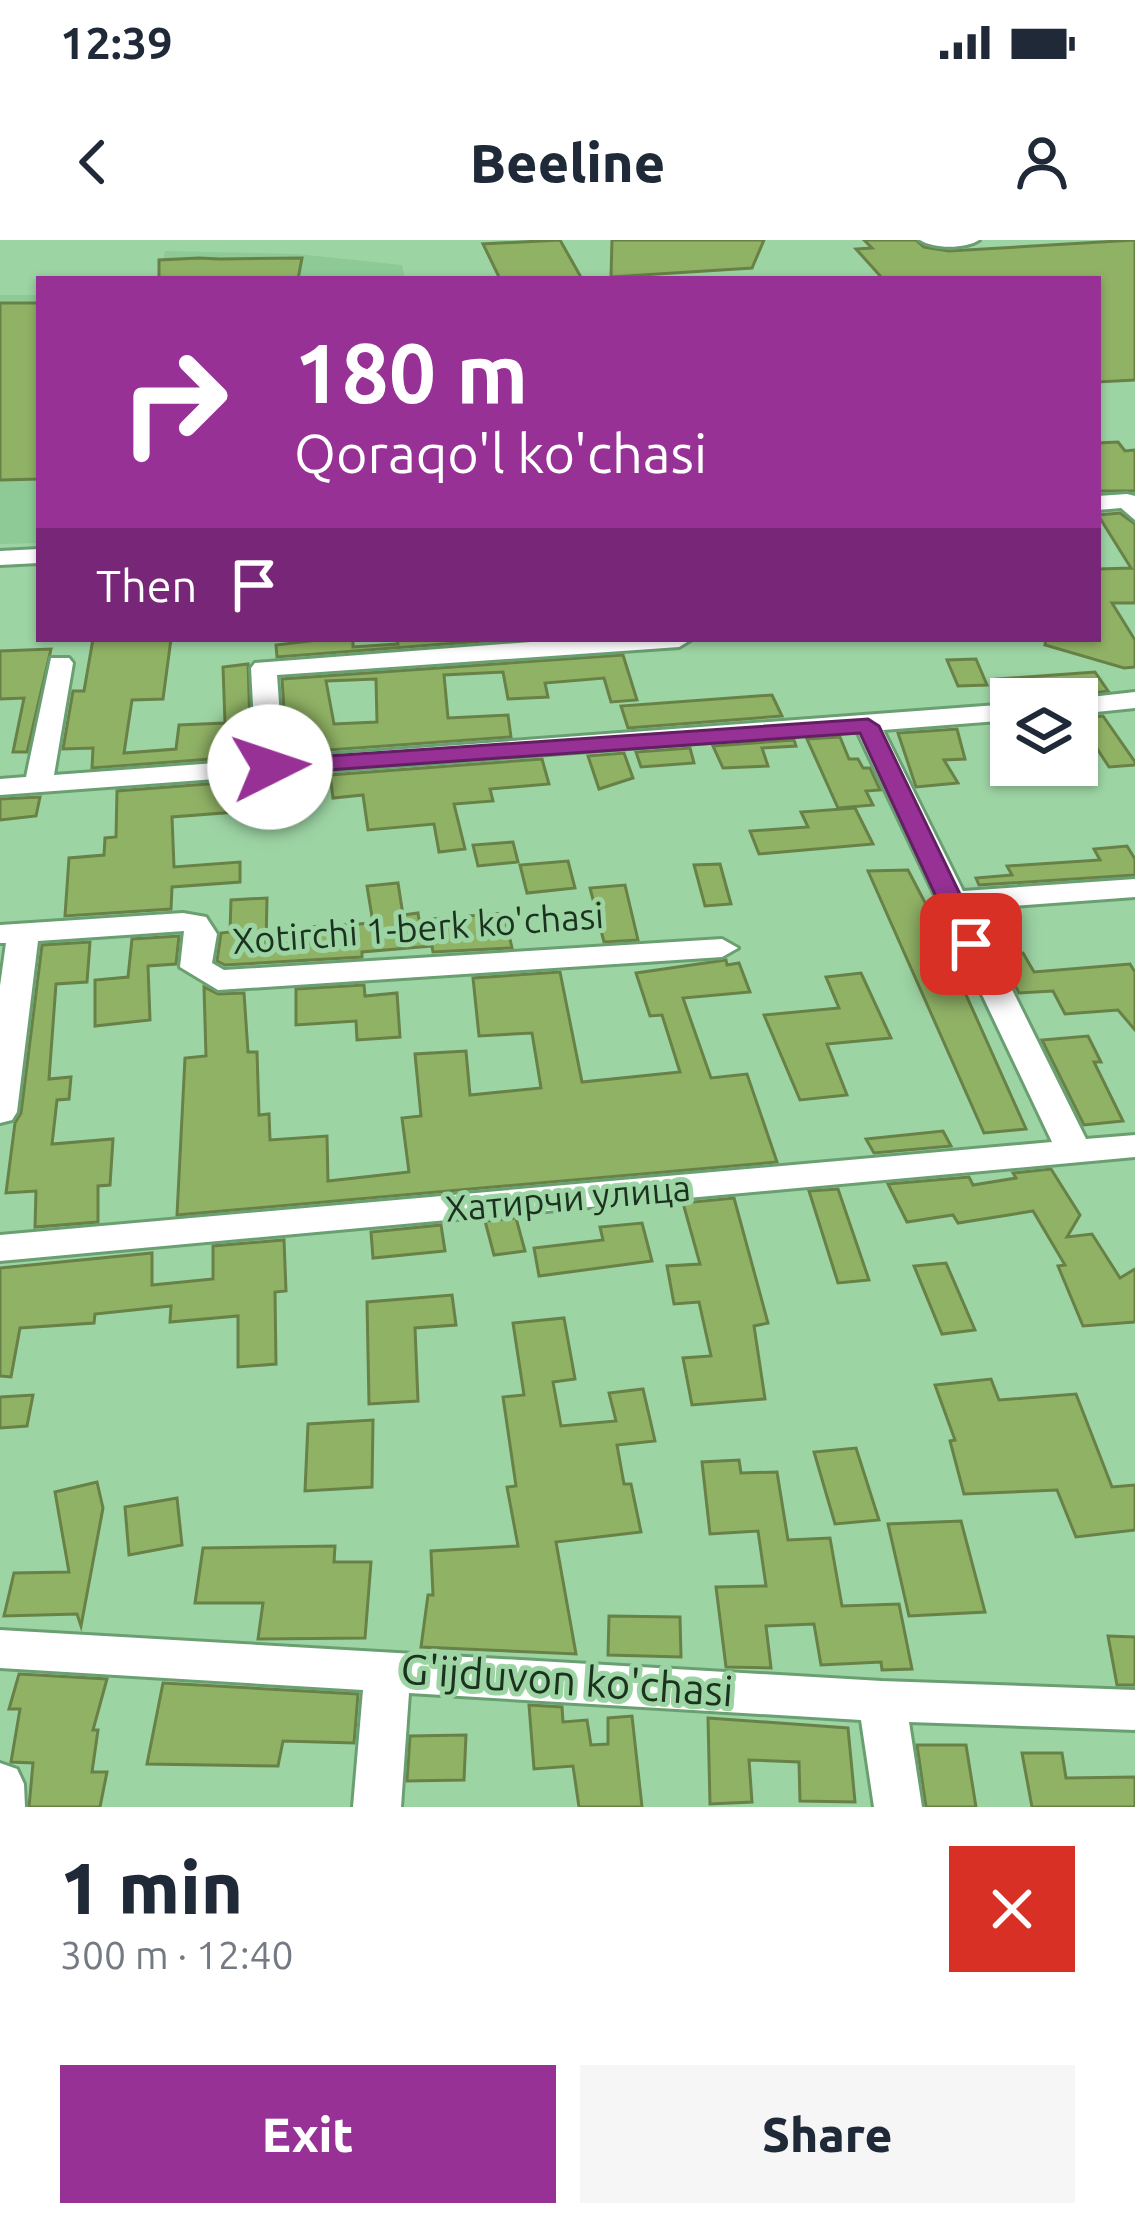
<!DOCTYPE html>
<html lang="en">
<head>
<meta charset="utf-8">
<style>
	:root { --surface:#fff; --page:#f6f6f7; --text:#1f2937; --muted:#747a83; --accent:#973196 }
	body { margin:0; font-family:Ubuntu,sans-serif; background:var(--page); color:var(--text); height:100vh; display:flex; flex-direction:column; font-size:45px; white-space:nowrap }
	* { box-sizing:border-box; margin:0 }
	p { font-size:39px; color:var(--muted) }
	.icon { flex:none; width:66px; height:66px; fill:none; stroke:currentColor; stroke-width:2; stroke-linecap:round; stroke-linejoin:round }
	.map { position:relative; height:1567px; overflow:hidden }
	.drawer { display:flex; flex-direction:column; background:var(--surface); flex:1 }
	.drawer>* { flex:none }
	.banner { position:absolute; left:36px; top:36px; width:1065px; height:366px; border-radius:0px; box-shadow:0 3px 9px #0004; background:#973196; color:#fff; overflow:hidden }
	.fabs { position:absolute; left:990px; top:438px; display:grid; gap:24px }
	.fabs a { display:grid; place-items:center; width:108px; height:108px; border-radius:0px; background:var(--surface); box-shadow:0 3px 9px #0004; font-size:60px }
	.pin { position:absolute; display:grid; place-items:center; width:102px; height:102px; color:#fff; margin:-51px; border-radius:24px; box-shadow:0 6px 18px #0006 }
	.me { position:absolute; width:132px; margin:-66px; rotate:86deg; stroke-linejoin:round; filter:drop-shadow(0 0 9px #0008) }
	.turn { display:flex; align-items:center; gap:42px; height:252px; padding:0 60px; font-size:54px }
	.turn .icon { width:156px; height:156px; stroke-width:2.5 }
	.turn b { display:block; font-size:84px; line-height:102px }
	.then { display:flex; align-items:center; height:114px; padding:0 60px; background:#0003; gap:24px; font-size:45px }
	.round { display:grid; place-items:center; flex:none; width:126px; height:126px; border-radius:0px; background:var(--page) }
	.head { display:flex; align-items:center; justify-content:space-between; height:204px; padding:0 60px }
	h1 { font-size:72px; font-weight:800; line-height:90px }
	.cta { display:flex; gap:24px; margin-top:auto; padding:24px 60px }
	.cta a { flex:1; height:138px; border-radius:0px; background:var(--accent); color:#fff; font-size:48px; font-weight:800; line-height:138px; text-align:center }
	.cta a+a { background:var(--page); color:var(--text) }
	.status { display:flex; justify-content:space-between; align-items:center; height:84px; padding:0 60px; background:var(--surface); direction:ltr }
	.status svg { height:33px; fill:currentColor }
	header { display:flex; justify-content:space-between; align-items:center; height:156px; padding:0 60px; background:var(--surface); font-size:54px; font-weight:800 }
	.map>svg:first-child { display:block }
</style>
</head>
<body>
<div class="status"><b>12:39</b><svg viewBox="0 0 49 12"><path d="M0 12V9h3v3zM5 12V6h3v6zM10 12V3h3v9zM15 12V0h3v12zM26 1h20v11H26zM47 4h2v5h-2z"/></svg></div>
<header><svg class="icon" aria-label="back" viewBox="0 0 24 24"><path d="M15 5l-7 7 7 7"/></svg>Beeline<svg class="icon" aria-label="person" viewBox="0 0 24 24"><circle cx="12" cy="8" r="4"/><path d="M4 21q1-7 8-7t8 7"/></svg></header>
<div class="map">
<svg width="1135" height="1567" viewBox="0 0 1135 1567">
	<rect width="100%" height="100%" fill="#9dd4a4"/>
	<!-- built -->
	<g fill="#8dca96">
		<path d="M 165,11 L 297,14 L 402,25 L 405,39 L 160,39 Z"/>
		<path d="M 0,55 L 39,55 L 39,303 L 0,304 Z"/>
	</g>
	<!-- building -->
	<g fill="#90b265" stroke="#688147" stroke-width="3" fill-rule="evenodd">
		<path d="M 560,0 L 582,39 L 500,39 L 483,4 Z"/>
		<path d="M 612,0 L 764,0 L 752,28 L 611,37 Z"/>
		<path d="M 864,0 L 916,0 L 924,7 L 949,11 L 1135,0 L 1135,140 L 1098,142 L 1098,39 L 883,39 L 856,9 L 872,8 Z"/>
		<path d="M 199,18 L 220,19 L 302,18 L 298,39 L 159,39 L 159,20 Z"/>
		<path d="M 0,63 L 39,63 L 39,239 L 0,240 Z"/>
		<path d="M 1118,202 L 1125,211 L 1135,210 L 1135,251 L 1098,251 L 1098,203 Z"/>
		<path d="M 1120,273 L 1135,284 L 1135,363 L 1112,363 L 1135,400 L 1135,427 L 1124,428 L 1045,405 L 1046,399 L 1098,399 L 1098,329 L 1131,328 L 1098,275 Z"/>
		<path d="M 93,399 L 171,399 L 163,459 L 132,460 L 124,513 L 176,509 L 179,485 L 225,483 L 223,427 L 248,424 L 251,516 L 92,528 L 93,508 L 63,509 L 73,451 L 84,451 Z"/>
		<path d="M 326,399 L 353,399 L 353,407 L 398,404 L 397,399 L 511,399 L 277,417 L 276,405 Z"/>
		<path d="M 51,409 L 27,512 L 13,512 L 24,458 L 0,459 L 0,411 Z"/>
		<path d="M 623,415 L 637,460 L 611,462 L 604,438 L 545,443 L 548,457 L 508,459 L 503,432 L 444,435 L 448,478 L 508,475 L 511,497 L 287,513 L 282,439 ZM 376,439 L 377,482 L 334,484 L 326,441 Z"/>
		<path d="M 976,419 L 987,445 L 958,446 L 947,420 Z"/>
		<path d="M 1095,432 L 1108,451 L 1069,457 L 1006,459 L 997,439 Z"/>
		<path d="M 772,455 L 782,476 L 628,488 L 621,466 Z"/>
		<path d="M 1103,476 L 1135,522 L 1135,525 L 1109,527 L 1096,507 L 1086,508 L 1077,495 L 1077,478 Z"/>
		<path d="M 957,489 L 965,519 L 944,520 L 958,543 L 916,547 L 898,493 Z"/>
		<path d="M 840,497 L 849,519 L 858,519 L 863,528 L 870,528 L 880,550 L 866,551 L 873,565 L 838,568 L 807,499 Z"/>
		<path d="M 794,500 L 796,506 L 762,508 L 768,526 L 723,528 L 713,506 Z"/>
		<path d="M 690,508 L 694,523 L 641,527 L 636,512 Z"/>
		<path d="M 624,513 L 633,538 L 599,549 L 588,516 Z"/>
		<path d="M 542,519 L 549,544 L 490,549 L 493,561 L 454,564 L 465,609 L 439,612 L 434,584 L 368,590 L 363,555 L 333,558 L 330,535 Z"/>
		<path d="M 284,538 L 287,568 L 172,577 L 174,627 L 240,622 L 240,642 L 172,647 L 171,669 L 65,676 L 69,618 L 104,615 L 105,598 L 116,597 L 117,551 Z"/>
		<path d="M 40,557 L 36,576 L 0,580 L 0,559 Z"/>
		<path d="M 855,568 L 873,604 L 759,614 L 750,591 L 808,587 L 801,572 Z"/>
		<path d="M 513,602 L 518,622 L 478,626 L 473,605 Z"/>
		<path d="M 1127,606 L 1135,619 L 1135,635 L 979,645 L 976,638 L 1012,635 L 1007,626 L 1100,620 L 1094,609 Z"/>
		<path d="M 568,621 L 575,648 L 527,653 L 520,625 Z"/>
		<path d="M 720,624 L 731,664 L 705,666 L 694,625 Z"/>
		<path d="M 908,630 L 955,720 L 960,719 L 968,735 L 959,739 L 1026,889 L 984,893 L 868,631 Z"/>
		<path d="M 398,643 L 403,675 L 418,673 L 419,680 L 504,673 L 512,708 L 433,712 L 432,706 L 362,712 L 362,717 L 225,725 L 217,721 L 221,693 L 230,692 L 231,660 L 267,658 L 266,705 L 310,703 L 309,687 L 373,683 L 367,646 Z"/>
		<path d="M 625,645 L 638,700 L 604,702 L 590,648 Z"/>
		<path d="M 179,696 L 176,724 L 148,726 L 150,780 L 95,786 L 95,740 L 128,737 L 132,699 Z"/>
		<path d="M 90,702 L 87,742 L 56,744 L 49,839 L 71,837 L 69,859 L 57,860 L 52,904 L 113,899 L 110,945 L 98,946 L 98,982 L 35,987 L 36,951 L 6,953 L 15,883 L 21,873 L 42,705 Z"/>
		<path d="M 1023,713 L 1034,732 L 1130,724 L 1135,732 L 1135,790 L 1118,770 L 1065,774 L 1053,751 L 1019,753 L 1000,716 Z"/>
		<path d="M 726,720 L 727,725 L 739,723 L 750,752 L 683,758 L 711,838 L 747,834 L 777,922 L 177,975 L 185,818 L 206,816 L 204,747 L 218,754 L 244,753 L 248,812 L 257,812 L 259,875 L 269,874 L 270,900 L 327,896 L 328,941 L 409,932 L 402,878 L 421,876 L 415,814 L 466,811 L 470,855 L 541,848 L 532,793 L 479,796 L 473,738 L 560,732 L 582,842 L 680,832 L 662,775 L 650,776 L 636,733 Z"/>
		<path d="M 861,733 L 891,798 L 827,804 L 847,855 L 800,860 L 764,775 L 839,768 L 826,737 Z"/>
		<path d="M 364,745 L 365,756 L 397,753 L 400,797 L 357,800 L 356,781 L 296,785 L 296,749 Z"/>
		<path d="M 1088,796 L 1101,822 L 1094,822 L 1123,881 L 1084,885 L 1042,800 Z"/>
		<path d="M 943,891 L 951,906 L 874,913 L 866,899 Z"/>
		<path d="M 1051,929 L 1080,975 L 1067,997 L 1092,994 L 1120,1038 L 1135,1029 L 1135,1082 L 1083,1086 L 1058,1026 L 1065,1025 L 1033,971 L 958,983 L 953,975 L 907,982 L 888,944 L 969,937 L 973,945 L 1016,938 L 1013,933 Z"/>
		<path d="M 838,949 L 869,1040 L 838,1043 L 809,951 Z"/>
		<path d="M 734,958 L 768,1083 L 754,1086 L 765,1159 L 692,1165 L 683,1118 L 711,1116 L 699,1062 L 674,1064 L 667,1026 L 700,1024 L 683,963 Z"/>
		<path d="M 516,978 L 525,1011 L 494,1015 L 485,981 Z"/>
		<path d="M 642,983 L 652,1021 L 539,1036 L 534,1008 L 603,1000 L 600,987 Z"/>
		<path d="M 441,985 L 445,1011 L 373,1018 L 371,992 Z"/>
		<path d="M 284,1000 L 286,1051 L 275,1052 L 276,1124 L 238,1127 L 238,1076 L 170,1082 L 171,1066 L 95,1074 L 94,1083 L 20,1088 L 11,1137 L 0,1136 L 0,1028 L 152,1013 L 152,1045 L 213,1039 L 213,1006 Z"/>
		<path d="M 946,1023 L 975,1090 L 942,1094 L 914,1026 Z"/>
		<path d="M 452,1055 L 456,1085 L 415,1088 L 418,1161 L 369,1164 L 367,1062 Z"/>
		<path d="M 564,1078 L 575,1139 L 553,1142 L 561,1186 L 616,1181 L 609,1153 L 643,1149 L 655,1201 L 617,1205 L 624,1244 L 631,1244 L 641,1292 L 556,1302 L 576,1414 L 421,1407 L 428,1355 L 433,1355 L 431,1311 L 518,1306 L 507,1247 L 516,1246 L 503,1157 L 524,1155 L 513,1083 Z"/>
		<path d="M 991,1139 L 999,1160 L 1076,1154 L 1112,1247 L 1135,1245 L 1135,1290 L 1076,1297 L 1057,1250 L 964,1254 L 950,1201 L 955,1200 L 935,1145 Z"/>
		<path d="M 33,1155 L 27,1186 L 0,1188 L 0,1157 Z"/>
		<path d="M 373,1180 L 372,1247 L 305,1251 L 308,1184 Z"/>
		<path d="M 856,1208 L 879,1280 L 835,1284 L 814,1212 Z"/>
		<path d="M 739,1220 L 741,1233 L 777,1232 L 788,1300 L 830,1298 L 842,1366 L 899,1364 L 912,1429 L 882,1430 L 881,1422 L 821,1425 L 814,1384 L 766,1386 L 771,1428 L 726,1427 L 716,1347 L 766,1346 L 758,1291 L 710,1294 L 702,1222 Z"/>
		<path d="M 97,1242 L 103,1268 L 81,1386 L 77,1374 L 4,1376 L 14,1333 L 69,1332 L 55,1252 Z"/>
		<path d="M 177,1258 L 182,1305 L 129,1315 L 125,1267 Z"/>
		<path d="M 961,1281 L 985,1372 L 909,1376 L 888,1284 Z"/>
		<path d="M 335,1306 L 334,1322 L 371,1322 L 365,1398 L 258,1399 L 263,1363 L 195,1363 L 203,1308 Z"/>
		<path d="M 609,1376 L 680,1377 L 681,1417 L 608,1415 Z"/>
		<path d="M 1108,1396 L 1135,1397 L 1135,1445 L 1117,1445 Z"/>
		<path d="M 19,1434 L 107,1439 L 93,1490 L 98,1490 L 92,1532 L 107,1532 L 100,1567 L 29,1567 L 33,1523 L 11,1522 L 20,1469 L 9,1469 Z"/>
		<path d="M 163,1443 L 358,1454 L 354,1503 L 283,1501 L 278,1526 L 147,1524 Z"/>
		<path d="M 529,1465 L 562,1467 L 563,1482 L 587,1480 L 591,1505 L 608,1504 L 608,1478 L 632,1476 L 642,1567 L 579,1567 L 573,1526 L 534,1529 Z"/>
		<path d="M 708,1478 L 848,1488 L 855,1562 L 800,1561 L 799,1522 L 749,1520 L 752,1562 L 710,1564 Z"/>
		<path d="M 466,1495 L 464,1540 L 407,1541 L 410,1496 Z"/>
		<path d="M 917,1505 L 966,1505 L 976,1567 L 926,1567 Z"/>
		<path d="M 1022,1513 L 1062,1513 L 1066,1538 L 1135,1537 L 1135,1567 L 1032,1567 Z"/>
	</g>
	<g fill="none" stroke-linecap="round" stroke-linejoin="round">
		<!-- minor casing -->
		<g stroke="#6a9f72" stroke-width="6">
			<g id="minor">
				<path d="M 920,0 L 979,0 C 966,9 933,9 920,0 Z"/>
				<path d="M 1127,254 L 1135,256 L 1135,280 L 1121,268 L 1098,270 L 1098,256 Z"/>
				<path d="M 39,309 L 39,323 L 0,325 L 0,311 Z"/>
				<path d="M 570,399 L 692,399 L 679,407 L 277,435 L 283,518 L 1011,464 L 1011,480 L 883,490 L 963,651 L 1135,639 L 1135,657 L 972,669 L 1086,899 L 1135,895 L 1135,917 L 0,1021 L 0,995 L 1052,902 L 857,491 L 0,555 L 0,539 L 26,537 L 51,418 L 69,418 L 73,423 L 54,535 L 256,520 L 251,428 L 255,423 Z"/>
				<path d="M 1135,452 L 1135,468 L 1077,474 L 1077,459 L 1073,459 Z"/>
				<path d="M 183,673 L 206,677 L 217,694 L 212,723 L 224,730 L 722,699 L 738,708 L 722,717 L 218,750 L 180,727 L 184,691 L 38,701 L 17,872 L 12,880 L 0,883 L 0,746 L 6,703 L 0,703 L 0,685 Z"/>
				<path d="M 0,1390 L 882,1441 L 1135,1450 L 1135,1490 L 909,1482 L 922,1567 L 874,1567 L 861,1480 L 409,1453 L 401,1567 L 353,1567 L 363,1450 L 0,1428 Z"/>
				<path d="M 0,1523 L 17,1529 L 24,1544 L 25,1567 L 0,1567 Z"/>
			</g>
		</g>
		<!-- minor -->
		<use href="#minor" fill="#fff" fill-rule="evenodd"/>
	</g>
	<!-- route -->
	<path fill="#973196" stroke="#622062" stroke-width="3" d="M 868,479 L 879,486 L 984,704 L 981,709 L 971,711 L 958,704 L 860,493 L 270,534 L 259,527 L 270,520 Z"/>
	<g text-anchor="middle" stroke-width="10" stroke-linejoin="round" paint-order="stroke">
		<!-- street labels -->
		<g font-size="36" fill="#1b321f" stroke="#9dd4a4">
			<text transform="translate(418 688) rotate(-4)" y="13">Xotirchi 1-berk ko'chasi</text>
			<text transform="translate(568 958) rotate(-5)" y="13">Хатирчи улица</text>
		</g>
		<!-- near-street labels -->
		<g font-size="42" fill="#1b321f" stroke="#9dd4a4">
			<text transform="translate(567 1440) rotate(4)" y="15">G'ijduvon ko'chasi</text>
		</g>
	</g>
</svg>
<div class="fabs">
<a><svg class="icon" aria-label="layers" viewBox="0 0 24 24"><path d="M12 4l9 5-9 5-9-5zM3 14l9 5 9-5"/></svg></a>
</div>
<div class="pin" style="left:971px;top:704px;background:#d93025"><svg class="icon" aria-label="arrive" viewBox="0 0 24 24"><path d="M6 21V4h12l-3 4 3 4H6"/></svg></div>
<svg class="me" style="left:270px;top:527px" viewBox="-20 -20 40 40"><circle r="19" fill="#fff"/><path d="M0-13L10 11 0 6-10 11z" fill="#973196"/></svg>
<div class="banner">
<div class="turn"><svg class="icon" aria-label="right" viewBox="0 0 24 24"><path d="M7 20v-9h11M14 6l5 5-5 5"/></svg><div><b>180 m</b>Qoraqo'l ko'chasi</div></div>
<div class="then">Then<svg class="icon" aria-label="arrive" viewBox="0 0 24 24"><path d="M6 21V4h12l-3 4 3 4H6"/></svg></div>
</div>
</div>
<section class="drawer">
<div class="head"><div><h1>1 min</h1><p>300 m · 12:40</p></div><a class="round" style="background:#d93025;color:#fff"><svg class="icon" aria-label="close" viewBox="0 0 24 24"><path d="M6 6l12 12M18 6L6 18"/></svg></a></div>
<div class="cta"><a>Exit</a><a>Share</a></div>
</section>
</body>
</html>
